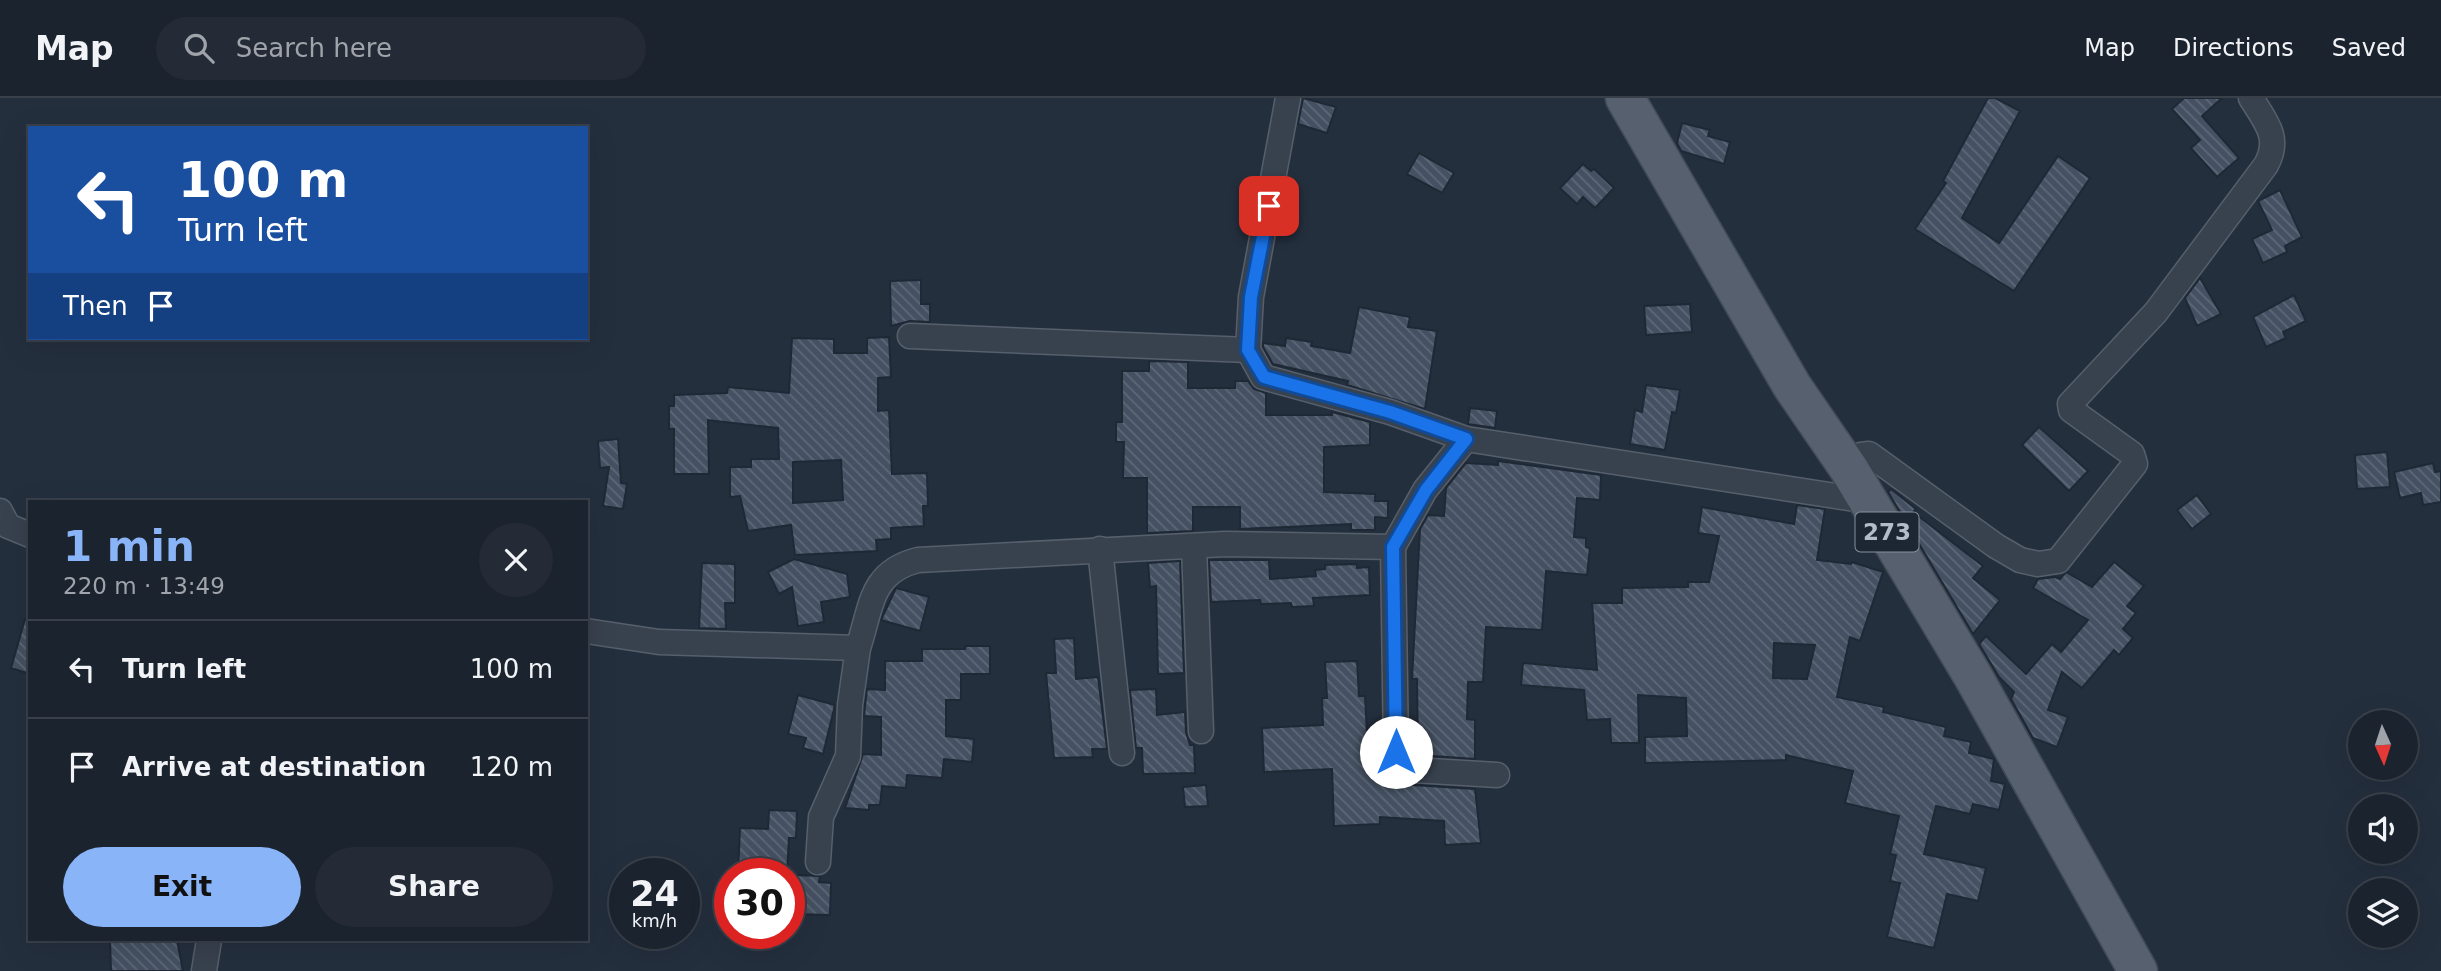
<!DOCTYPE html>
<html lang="en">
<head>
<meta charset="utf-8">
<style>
	:root { --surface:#1b232e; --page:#242b36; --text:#f1f3f6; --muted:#a0a4aa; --line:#39404a; --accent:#8ab4f8 }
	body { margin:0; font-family:"DejaVu Sans",sans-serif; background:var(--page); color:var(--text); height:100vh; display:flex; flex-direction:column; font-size:26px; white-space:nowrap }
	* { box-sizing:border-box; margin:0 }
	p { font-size:23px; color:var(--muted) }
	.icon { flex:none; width:38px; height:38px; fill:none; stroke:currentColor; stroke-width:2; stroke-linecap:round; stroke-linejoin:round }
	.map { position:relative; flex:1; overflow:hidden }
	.panel { position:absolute; left:28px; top:402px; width:560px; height:441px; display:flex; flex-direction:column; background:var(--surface); border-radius:0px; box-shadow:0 7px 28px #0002,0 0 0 2px var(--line) }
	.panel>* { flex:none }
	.banner { position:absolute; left:28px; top:28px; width:560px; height:214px; border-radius:0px; box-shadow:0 7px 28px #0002,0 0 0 2px var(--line); background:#1a4fa0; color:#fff; overflow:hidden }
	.needle { width:46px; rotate:177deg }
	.tools { position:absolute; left:2348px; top:612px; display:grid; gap:14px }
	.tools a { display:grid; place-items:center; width:70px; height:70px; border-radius:50%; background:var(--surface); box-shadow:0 7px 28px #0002,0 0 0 2px var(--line); font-size:35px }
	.speed { position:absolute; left:609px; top:760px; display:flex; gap:14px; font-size:35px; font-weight:700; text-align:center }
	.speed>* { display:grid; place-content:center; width:91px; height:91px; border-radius:50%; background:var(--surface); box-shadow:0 7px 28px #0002,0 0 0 2px var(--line); line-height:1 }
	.speed small { font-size:18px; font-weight:400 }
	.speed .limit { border:10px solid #d22; background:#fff; color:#111 }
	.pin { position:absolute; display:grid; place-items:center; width:60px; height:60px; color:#fff; margin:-30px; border-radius:14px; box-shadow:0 4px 10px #0006 }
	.me { position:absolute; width:77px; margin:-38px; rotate:0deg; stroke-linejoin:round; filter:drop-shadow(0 0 5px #0008) }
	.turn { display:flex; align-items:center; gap:24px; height:147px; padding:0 35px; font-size:32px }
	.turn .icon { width:91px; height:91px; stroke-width:2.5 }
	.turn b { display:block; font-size:49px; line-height:60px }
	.then { display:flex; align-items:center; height:66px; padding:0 35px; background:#0003; gap:14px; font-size:26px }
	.round { display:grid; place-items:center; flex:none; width:74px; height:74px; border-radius:37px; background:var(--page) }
	.headline { display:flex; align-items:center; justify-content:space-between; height:119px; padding:0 35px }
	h1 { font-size:42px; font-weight:700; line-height:52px; color:var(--accent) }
	.cta { display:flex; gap:14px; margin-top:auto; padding:14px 35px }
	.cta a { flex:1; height:80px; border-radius:42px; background:var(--accent); color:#111; font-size:28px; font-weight:700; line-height:80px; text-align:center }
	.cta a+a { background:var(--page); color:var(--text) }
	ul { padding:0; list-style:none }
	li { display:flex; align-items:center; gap:21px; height:98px; padding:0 35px; border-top:2px solid var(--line) }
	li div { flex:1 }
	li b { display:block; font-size:26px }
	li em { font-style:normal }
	header { display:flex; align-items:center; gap:42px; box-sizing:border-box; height:98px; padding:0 35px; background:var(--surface); border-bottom:2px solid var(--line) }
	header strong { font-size:33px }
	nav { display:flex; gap:38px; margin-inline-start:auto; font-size:24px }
	.search { width:490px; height:63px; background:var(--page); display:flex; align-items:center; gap:18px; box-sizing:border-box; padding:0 24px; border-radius:38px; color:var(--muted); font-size:26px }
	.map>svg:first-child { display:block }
</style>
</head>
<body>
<header>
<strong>Map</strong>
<div class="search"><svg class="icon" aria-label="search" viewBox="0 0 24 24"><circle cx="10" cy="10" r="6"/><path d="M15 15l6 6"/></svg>Search here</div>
<nav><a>Map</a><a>Directions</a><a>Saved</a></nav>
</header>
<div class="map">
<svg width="2441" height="873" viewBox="0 0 2441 873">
	<defs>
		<pattern id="building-back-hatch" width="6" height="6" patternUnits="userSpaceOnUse" patternTransform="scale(1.75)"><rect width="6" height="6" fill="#455162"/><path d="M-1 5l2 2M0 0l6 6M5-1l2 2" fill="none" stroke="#5d6877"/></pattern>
	</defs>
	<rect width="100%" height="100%" fill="#242f3e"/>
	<!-- building -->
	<g fill="url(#building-back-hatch)" stroke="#1f2835" stroke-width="2" fill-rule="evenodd">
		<path d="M 1303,0 L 1336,9 L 1327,35 L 1298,26 Z"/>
		<path d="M 1988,0 L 1995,0 L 2020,13 L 1962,120 L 1999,145 L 2058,58 L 2090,80 L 2014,193 L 1915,131 L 1946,85 L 1943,83 Z"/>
		<path d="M 2184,0 L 2222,0 L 2202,18 L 2239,60 L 2217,79 L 2191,50 L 2200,42 L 2172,11 Z"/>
		<path d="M 1682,25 L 1710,32 L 1708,38 L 1730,44 L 1724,66 L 1681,53 L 1677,45 Z"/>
		<path d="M 1419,55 L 1454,75 L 1442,95 L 1407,76 Z"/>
		<path d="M 1583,66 L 1591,73 L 1594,71 L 1614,90 L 1595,110 L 1583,99 L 1577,106 L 1560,90 Z"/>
		<path d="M 2280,92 L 2302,139 L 2285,148 L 2287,154 L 2263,165 L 2252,141 L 2272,132 L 2258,103 Z"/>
		<path d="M 2200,180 L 2221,216 L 2197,228 L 2185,200 Z"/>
		<path d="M 921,182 L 921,206 L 930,206 L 930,224 L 910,223 L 891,228 L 890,183 Z"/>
		<path d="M 2294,197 L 2306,223 L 2283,234 L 2286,240 L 2266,249 L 2253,219 Z"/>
		<path d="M 1690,206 L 1692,234 L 1646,237 L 1644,208 Z"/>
		<path d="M 1359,209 L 1410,219 L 1408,229 L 1437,233 L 1425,311 L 1347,287 L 1348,283 L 1273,266 L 1263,249 L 1263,245 L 1285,248 L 1286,240 L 1312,244 L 1311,248 L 1350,255 Z"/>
		<path d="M 889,239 L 891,279 L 878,280 L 878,313 L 889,312 L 892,376 L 927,375 L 928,408 L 923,408 L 924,428 L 891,430 L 891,441 L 876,442 L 877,453 L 795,457 L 791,427 L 748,433 L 740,398 L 730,399 L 730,369 L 751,369 L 751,361 L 779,361 L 778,330 L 708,322 L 709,376 L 674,376 L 674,331 L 669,331 L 669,308 L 674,308 L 674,297 L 727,295 L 728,289 L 789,295 L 792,240 L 834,241 L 834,255 L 867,255 L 867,240 ZM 841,362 L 843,402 L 793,405 L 793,364 Z"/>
		<path d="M 1149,263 L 1188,264 L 1188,290 L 1235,290 L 1235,283 L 1248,283 L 1254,291 L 1266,295 L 1266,317 L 1332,317 L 1332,314 L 1370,324 L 1370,347 L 1324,349 L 1324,394 L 1375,396 L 1375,403 L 1388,403 L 1388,420 L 1375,419 L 1375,432 L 1351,432 L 1351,426 L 1240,431 L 1240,409 L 1193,409 L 1193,433 L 1147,435 L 1147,380 L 1123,380 L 1124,344 L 1116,344 L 1116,324 L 1122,324 L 1122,273 L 1149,273 Z"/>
		<path d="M 1646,287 L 1680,292 L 1676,315 L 1672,314 L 1665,352 L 1630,346 L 1635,312 L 1642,314 Z"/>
		<path d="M 1470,310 L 1497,313 L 1495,330 L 1468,326 Z"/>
		<path d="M 2039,329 L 2088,373 L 2069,393 L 2022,347 Z"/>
		<path d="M 618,341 L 621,385 L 627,386 L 623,411 L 603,408 L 609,369 L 600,370 L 598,343 Z"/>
		<path d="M 2387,354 L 2390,389 L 2357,391 L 2355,357 Z"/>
		<path d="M 1498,363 L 1601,377 L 1600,402 L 1577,400 L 1574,439 L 1586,440 L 1586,449 L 1590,450 L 1587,477 L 1546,473 L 1542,532 L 1486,529 L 1483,584 L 1468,584 L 1467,621 L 1475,622 L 1475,661 L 1418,657 L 1417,581 L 1412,581 L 1420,431 L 1428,417 L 1444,418 L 1446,390 L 1466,365 L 1498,367 Z"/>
		<path d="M 2433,365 L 2435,374 L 2441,373 L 2441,404 L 2423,407 L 2421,395 L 2400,400 L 2394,374 Z"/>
		<path d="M 1891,391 L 1916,411 L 1913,414 L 1983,468 L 1973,480 L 2000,502 L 1973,536 L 1888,394 Z"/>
		<path d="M 2197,397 L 2211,416 L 2192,431 L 2177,412 Z"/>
		<path d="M 1797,407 L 1825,411 L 1817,462 L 1851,466 L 1852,464 L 1883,474 L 1860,543 L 1850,539 L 1837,599 L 1884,609 L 1883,614 L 1946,629 L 1944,638 L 1971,644 L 1969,655 L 1994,661 L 1991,683 L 2005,686 L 1999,712 L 1973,706 L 1970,716 L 1936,708 L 1924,756 L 1986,770 L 1978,803 L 1947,796 L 1934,850 L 1887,839 L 1900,785 L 1890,783 L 1896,757 L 1890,756 L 1899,718 L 1845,705 L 1853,673 L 1786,657 L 1786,662 L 1645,665 L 1645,639 L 1687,638 L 1686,600 L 1638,597 L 1639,645 L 1611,645 L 1610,621 L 1587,622 L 1584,592 L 1521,587 L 1523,565 L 1597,572 L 1592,505 L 1622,505 L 1622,490 L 1688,489 L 1688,484 L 1709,484 L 1719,438 L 1698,435 L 1702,409 L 1794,426 ZM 1774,545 L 1815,547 L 1807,581 L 1773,580 Z"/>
		<path d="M 794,461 L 847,476 L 850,499 L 821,504 L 824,524 L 798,528 L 792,489 L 779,496 L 768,474 Z"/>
		<path d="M 1209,462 L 1269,462 L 1270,481 L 1316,478 L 1315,472 L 1325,471 L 1325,467 L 1357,466 L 1357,470 L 1369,469 L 1370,497 L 1313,500 L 1314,508 L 1292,509 L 1291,505 L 1261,506 L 1260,502 L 1211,504 Z"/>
		<path d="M 1180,463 L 1184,575 L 1158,576 L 1156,488 L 1150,489 L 1148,465 Z"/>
		<path d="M 2114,464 L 2144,488 L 2127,508 L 2136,515 L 2123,531 L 2133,540 L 2119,557 L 2114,552 L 2082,590 L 2062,574 L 2048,612 L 2068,619 L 2057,649 L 2033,640 L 2011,601 L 2014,594 L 1999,579 L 1979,546 L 1986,538 L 2026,576 L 2052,546 L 2061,554 L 2088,522 L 2033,490 L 2038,481 L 2055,479 L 2060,481 L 2066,474 L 2092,489 Z"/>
		<path d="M 702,465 L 735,466 L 735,505 L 725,505 L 726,531 L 699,530 Z"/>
		<path d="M 896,490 L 929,499 L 920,533 L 881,522 Z"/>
		<path d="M 25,521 L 30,522 L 30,576 L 11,570 Z"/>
		<path d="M 1074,540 L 1076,581 L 1098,579 L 1107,651 L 1092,651 L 1093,659 L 1054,660 L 1046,575 L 1056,575 L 1054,541 Z"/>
		<path d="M 965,548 L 990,548 L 990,576 L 961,576 L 961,602 L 946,602 L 946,638 L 974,641 L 972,664 L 944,661 L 942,680 L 907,677 L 906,690 L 882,688 L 880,707 L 869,707 L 869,712 L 845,710 L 863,656 L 881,657 L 881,619 L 864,618 L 865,608 L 867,591 L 885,592 L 885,563 L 922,563 L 922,551 L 965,551 Z"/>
		<path d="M 1357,563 L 1359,598 L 1365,598 L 1368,655 L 1378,655 L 1379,680 L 1399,681 L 1413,687 L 1475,691 L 1481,745 L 1445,747 L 1444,723 L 1380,719 L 1380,726 L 1334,728 L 1332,671 L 1264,674 L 1262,630 L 1323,627 L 1322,600 L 1327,600 L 1325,564 Z"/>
		<path d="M 1156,591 L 1157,617 L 1185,614 L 1186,634 L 1190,647 L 1194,647 L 1195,675 L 1143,676 L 1142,650 L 1136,650 L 1130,592 Z"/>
		<path d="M 798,597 L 835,607 L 823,656 L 803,650 L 806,640 L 788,636 Z"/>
		<path d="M 1206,687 L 1208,708 L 1185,709 L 1183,689 Z"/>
		<path d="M 769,712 L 797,713 L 796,740 L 789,740 L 787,775 L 738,775 L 740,730 L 768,731 Z"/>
		<path d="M 794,777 L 820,778 L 819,784 L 831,785 L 830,817 L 793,816 Z"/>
		<path d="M 110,842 L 177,842 L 183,873 L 111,873 Z"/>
	</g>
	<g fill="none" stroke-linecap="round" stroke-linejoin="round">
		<!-- street casing -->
		<g stroke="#565f6c" stroke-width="27">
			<g id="street">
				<path d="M 1288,0 L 1251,199 L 1248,252 L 1263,279 L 1390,314 L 1466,341"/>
				<path d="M 910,238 L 1248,252"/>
				<path d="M 1849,371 L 1861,357 L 1869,356 L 1996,448 L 2020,462 L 2038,466 L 2058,463 L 2135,366 L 2132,356 L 2071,312 L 2070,306 L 2156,214 L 2266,67 C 2281,40 2266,24 2251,0"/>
				<path d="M 0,413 L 8,428 L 30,437"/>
				<path d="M 1194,449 L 1201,633"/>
				<path d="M 1393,449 L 1396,654 L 1403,667 L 1414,672 L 1497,677"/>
				<path d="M 1100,451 L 1122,655"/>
				<path d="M 586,533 L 659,544 L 858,550 C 872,508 870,474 918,462 L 1225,446 L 1393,449 L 1425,392 L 1466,341 L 1868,403"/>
				<path d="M 818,764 L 821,719 L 848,658 L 850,607 L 858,550"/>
				<path d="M 204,873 L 209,842"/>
			</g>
		</g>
		<!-- primary casing -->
		<g stroke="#414a57" stroke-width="41">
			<path id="primary" d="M 1625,0 L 1792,288 L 1849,371 L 1974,580 L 2138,873"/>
		</g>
		<!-- street -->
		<use href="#street" stroke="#38414e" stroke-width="24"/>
		<!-- primary -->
		<use href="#primary" stroke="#56606e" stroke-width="38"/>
	</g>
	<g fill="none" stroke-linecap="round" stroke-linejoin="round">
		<!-- route casing -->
		<g stroke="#114b97" stroke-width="18">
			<path id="route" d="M 1269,108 L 1251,199 L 1248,252 L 1264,279 L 1390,314 L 1466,341 L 1426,392 L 1393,449 L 1396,654"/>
		</g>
		<!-- route -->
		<use href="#route" stroke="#1a73e8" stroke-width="12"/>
	</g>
	<g text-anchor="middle" stroke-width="5" stroke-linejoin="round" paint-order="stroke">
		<!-- shield labels -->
		<rect fill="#1d2633" stroke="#878f9c" stroke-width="2" x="1855.5" y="414.5" width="63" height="39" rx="5"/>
		<g font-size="23" font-weight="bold" fill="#b4bcc9">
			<text x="1887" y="442">273</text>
		</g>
	</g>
</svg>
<div class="tools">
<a><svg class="needle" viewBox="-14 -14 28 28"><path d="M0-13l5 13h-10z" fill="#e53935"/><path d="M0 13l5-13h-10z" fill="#a0a4aa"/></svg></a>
<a><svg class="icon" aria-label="sound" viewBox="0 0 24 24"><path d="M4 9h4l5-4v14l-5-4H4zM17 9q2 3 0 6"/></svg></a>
<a><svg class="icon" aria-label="layers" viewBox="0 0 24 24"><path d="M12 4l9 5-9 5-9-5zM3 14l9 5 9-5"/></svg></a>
</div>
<div class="speed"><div>24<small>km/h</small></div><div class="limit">30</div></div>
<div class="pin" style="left:1269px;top:108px;background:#d93025"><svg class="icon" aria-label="arrive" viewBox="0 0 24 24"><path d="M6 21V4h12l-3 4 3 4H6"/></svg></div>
<svg class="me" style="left:1396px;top:654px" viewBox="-20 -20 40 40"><circle r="19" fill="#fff"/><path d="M0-13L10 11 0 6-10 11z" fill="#1a73e8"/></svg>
<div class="banner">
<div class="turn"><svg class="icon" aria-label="left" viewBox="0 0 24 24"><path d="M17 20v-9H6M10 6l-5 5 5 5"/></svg><div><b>100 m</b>Turn left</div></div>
<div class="then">Then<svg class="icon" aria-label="arrive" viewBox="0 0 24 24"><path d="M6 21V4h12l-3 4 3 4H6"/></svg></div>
</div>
<section class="panel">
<div class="headline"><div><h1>1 min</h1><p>220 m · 13:49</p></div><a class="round"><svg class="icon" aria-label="close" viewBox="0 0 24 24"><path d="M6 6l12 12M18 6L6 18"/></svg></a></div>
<ul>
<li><svg class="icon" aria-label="left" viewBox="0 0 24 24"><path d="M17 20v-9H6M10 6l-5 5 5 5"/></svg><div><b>Turn left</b></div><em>100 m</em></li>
<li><svg class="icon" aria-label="arrive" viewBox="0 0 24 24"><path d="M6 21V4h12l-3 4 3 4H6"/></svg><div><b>Arrive at destination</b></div><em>120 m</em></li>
</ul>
<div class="cta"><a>Exit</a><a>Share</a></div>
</section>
</div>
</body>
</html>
